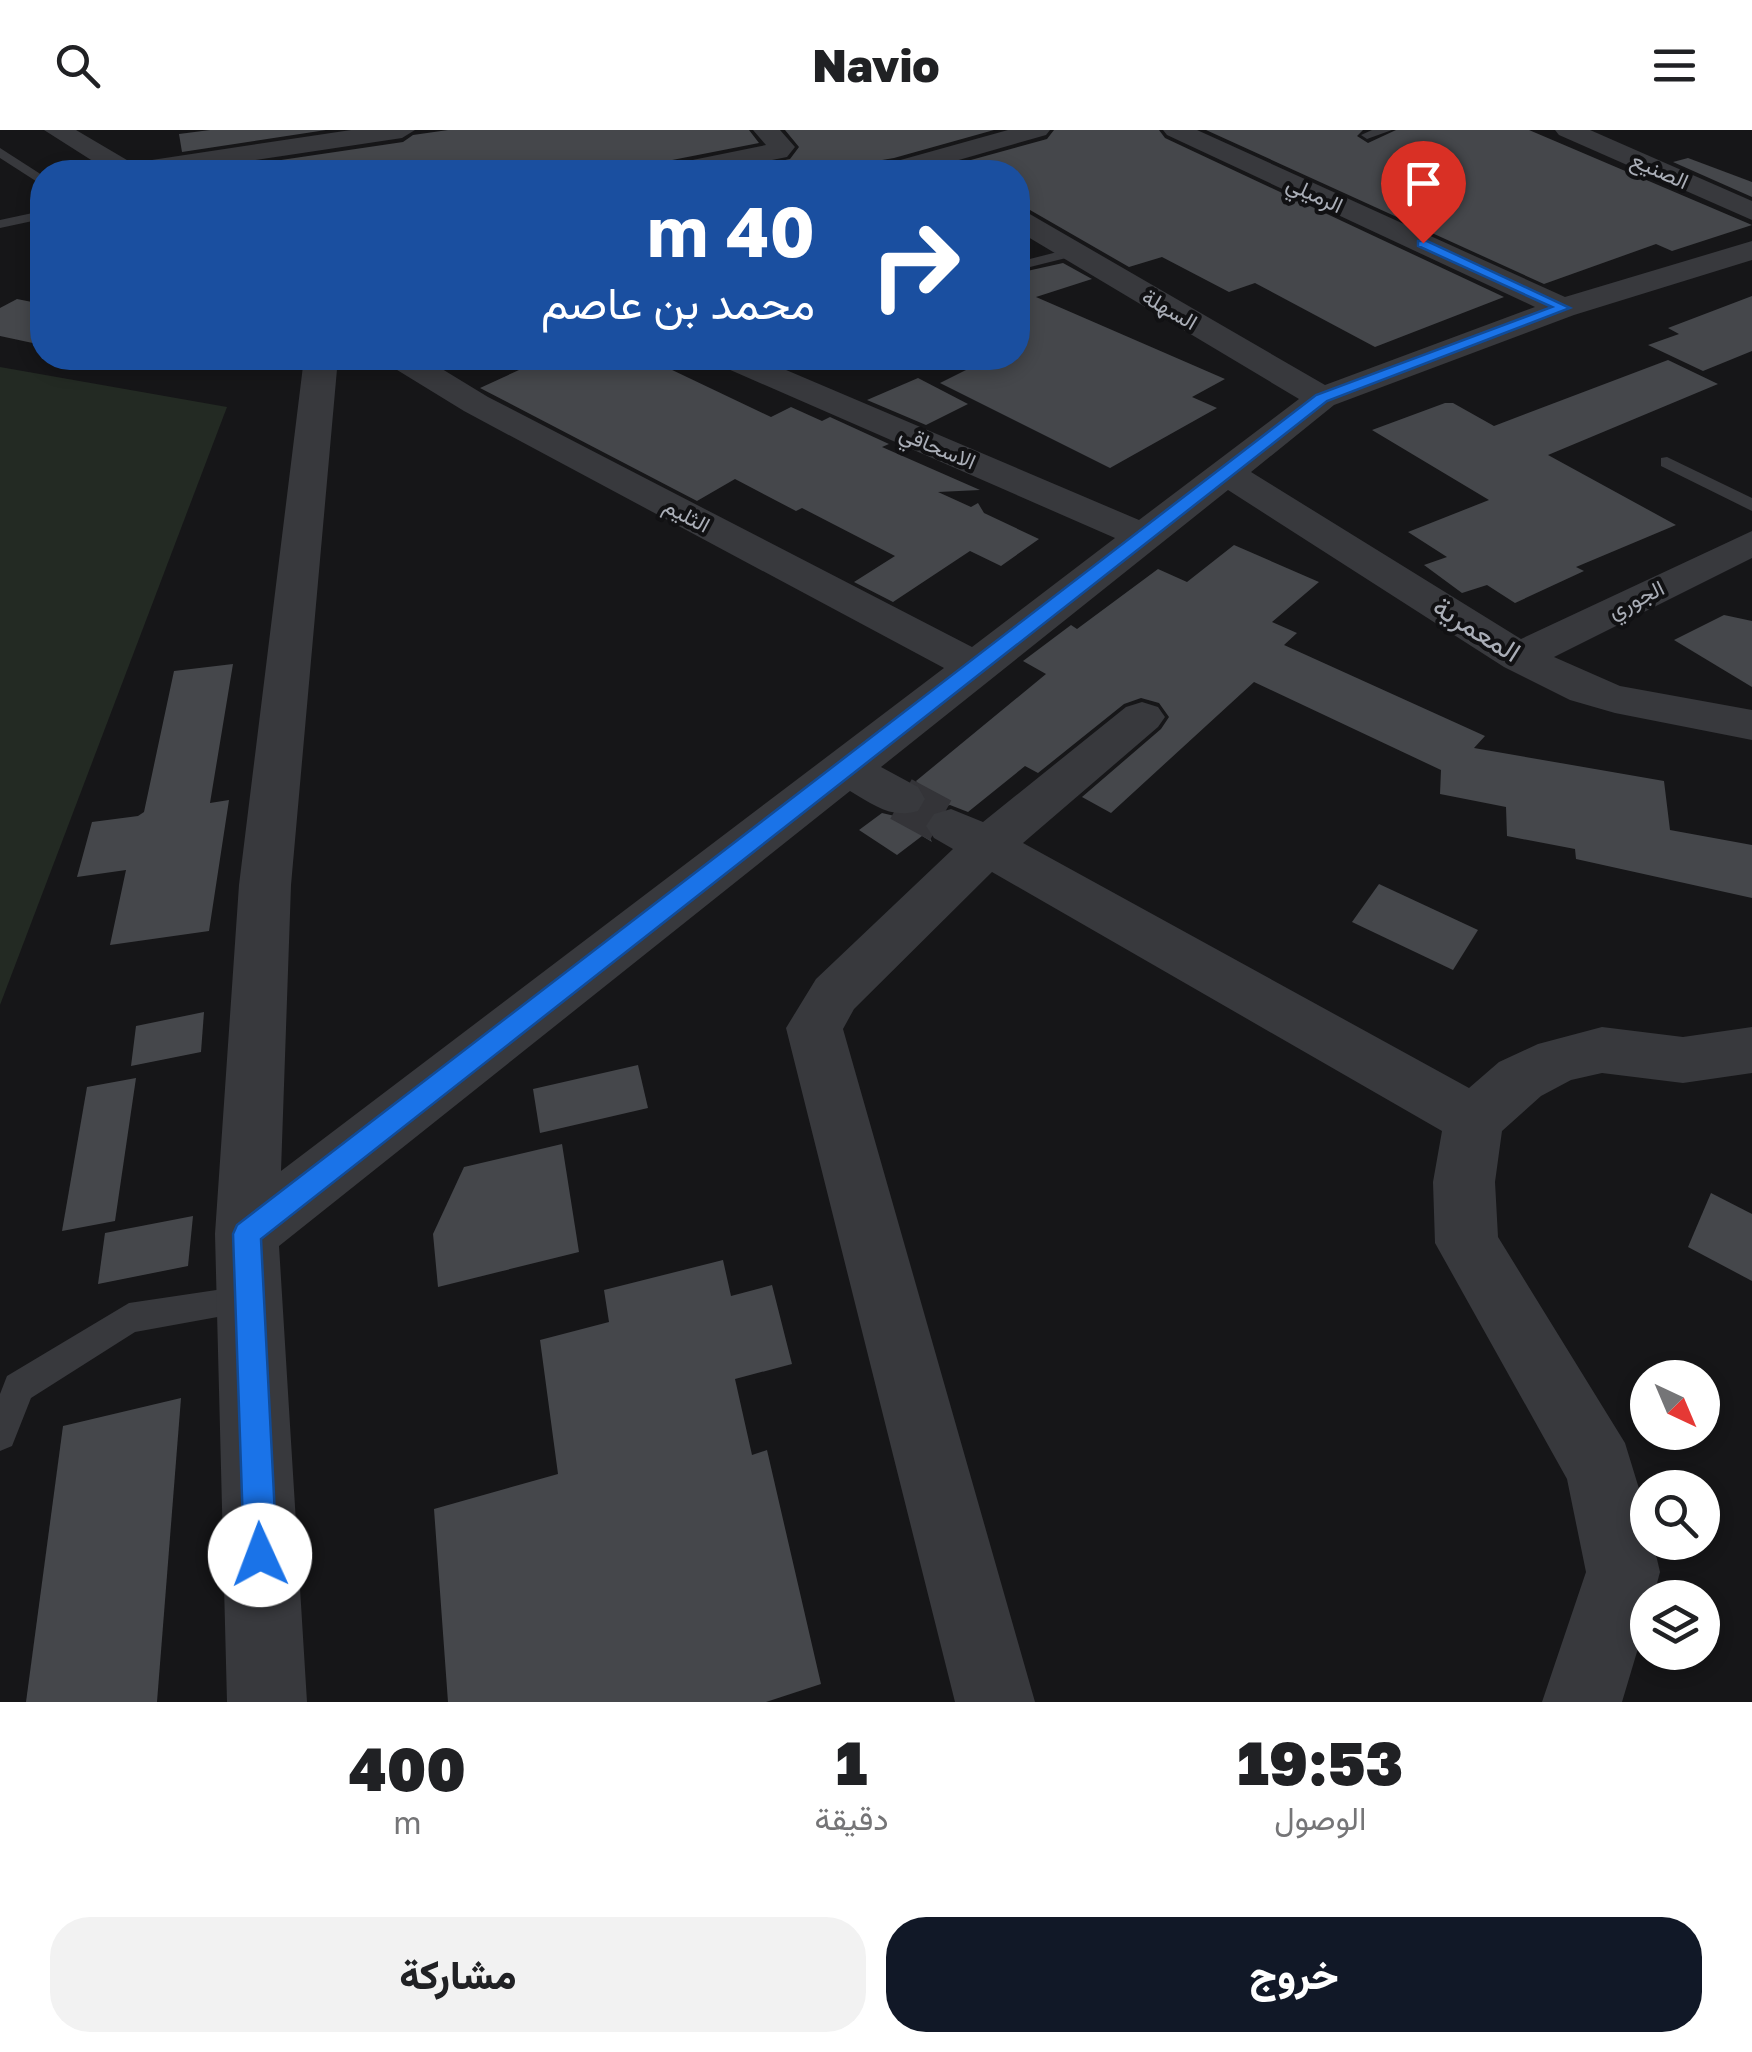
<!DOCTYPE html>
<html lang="ar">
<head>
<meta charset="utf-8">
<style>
	:root { --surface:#fff; --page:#f2f2f2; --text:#202124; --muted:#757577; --accent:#111827 }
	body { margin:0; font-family:"Golos Text",Vazirmatn,sans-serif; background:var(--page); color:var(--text); direction:rtl; height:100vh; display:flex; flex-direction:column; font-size:38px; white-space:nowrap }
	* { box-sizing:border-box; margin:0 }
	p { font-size:32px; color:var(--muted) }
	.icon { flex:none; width:55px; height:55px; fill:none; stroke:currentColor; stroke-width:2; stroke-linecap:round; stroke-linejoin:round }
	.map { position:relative; height:1572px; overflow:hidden; direction:ltr }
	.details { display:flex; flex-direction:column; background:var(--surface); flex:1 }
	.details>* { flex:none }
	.guide { position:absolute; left:30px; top:30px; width:1000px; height:210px; border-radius:40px; box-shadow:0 5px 15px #0003; direction:rtl; background:#1a4fa0; color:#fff; overflow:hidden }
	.needle { width:65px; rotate:136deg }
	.tools { position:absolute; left:1630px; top:1230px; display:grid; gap:20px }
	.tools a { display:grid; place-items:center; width:90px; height:90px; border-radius:50%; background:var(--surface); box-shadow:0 5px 15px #0003; font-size:50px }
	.pin { position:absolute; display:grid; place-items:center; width:85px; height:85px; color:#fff; margin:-102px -42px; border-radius:50% 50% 50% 0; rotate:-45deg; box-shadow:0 0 10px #0007 }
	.pin .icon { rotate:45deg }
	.me { position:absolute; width:110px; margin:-55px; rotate:358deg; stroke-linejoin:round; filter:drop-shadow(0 0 8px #0008) }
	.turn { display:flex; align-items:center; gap:35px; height:210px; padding:0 50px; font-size:45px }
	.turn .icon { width:130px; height:130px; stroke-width:2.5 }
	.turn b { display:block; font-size:70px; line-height:85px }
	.eta { display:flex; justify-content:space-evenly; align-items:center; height:170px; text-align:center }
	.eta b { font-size:60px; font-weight:800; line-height:70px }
	.action { display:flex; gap:20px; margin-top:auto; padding:20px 50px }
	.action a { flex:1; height:115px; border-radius:40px; background:var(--accent); color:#fff; font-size:40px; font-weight:800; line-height:115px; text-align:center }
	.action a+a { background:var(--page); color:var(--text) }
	header { display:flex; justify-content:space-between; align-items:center; height:130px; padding:0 50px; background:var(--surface); font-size:45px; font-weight:800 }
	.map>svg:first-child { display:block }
</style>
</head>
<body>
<header><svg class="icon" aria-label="menu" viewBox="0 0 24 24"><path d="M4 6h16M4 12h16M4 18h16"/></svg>Navio<svg class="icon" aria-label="search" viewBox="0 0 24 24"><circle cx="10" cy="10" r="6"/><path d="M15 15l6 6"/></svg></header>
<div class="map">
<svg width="1752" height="1572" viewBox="0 0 1752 1572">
	<rect width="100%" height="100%" fill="#161618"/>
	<!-- green -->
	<path fill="#232a23" d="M 0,237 L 227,277 L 0,875 Z"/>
	<!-- building -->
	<g fill="#45474b">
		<path d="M 210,0 L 326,0 L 182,22 L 179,4 Z"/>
		<path d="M 448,0 L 749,0 L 759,13 L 662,32 L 655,42 L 199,42 L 403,12 L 413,5 Z"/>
		<path d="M 785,0 L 994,0 L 894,28 L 811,42 L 728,42 L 790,29 L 799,17 Z"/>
		<path d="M 1054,0 L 1159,0 L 1165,8 L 1504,167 L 1375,217 L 1255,153 L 1229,162 L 1162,127 L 1129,137 L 1030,80 L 1018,77 L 1018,42 L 977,42 L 960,33 L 1047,9 Z"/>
		<path d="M 1206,0 L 1363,0 L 1357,6 L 1368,13 L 1396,0 L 1529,0 L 1752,95 L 1672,121 L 1656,114 L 1544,154 Z"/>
		<path d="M 1688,28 L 1752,52 L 1752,67 L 1673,32 Z"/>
		<path d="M 1063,133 L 1092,149 L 1036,167 L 1225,249 L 1192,267 L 1217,278 L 1110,338 L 940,253 L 990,228 L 1018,228 L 1018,143 Z"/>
		<path d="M 1752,166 L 1752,221 L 1703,241 L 1648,215 L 1679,204 L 1668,198 Z"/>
		<path d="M 17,169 L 42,174 L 42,215 L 0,206 L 0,178 Z"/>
		<path d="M 565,228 L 647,228 L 771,287 L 791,277 L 822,291 L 830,287 L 889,314 L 882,317 L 980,360 L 938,362 L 971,377 L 978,373 L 984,383 L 1039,409 L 1001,436 L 970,421 L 893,472 L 854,452 L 895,426 L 802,378 L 796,381 L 735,349 L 697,371 L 480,258 L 530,235 L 538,239 Z"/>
		<path d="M 1668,230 L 1718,254 L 1548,325 L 1676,395 L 1576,437 L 1584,441 L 1515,473 L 1487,455 L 1462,463 L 1424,435 L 1447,427 L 1408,402 L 1489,370 L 1372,300 L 1445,273 L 1453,273 L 1494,296 Z"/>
		<path d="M 918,248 L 968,274 L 926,295 L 867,270 Z"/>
		<path d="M 1234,415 L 1319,452 L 1272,492 L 1297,503 L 1284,515 L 1485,606 L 1474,618 L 1664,651 L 1670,700 L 1752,715 L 1752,768 L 1576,729 L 1575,719 L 1507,706 L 1506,677 L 1440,664 L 1441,640 L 1254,552 L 1111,683 L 1082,667 L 1161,599 L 1169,587 L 1159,573 L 1141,568 L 1124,574 L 1038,643 L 1025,636 L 968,682 L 950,675 L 933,680 L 923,694 L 932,712 L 922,706 L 897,725 L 859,700 L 882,683 L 899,687 L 921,683 L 928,667 L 916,651 L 1046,544 L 1023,531 L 1071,495 L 1077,499 L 1158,439 L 1187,452 Z"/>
		<path d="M 1724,485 L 1752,491 L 1752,557 L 1674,510 Z"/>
		<path d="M 233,534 L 210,673 L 229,670 L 209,801 L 110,815 L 126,740 L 77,747 L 92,692 L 138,686 L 144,682 L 174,541 Z"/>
		<path d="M 1379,754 L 1478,800 L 1453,840 L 1352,792 Z"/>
		<path d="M 204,882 L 201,922 L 131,936 L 136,896 Z"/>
		<path d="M 638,935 L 648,978 L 540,1003 L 533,959 Z"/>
		<path d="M 136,948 L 115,1091 L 62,1101 L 87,957 Z"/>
		<path d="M 562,1014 L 579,1122 L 438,1157 L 433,1104 L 464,1037 Z"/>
		<path d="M 1711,1063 L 1752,1084 L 1752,1151 L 1688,1117 Z"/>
		<path d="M 193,1086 L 188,1136 L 98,1154 L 105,1103 Z"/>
		<path d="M 723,1130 L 731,1166 L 772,1155 L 792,1234 L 735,1249 L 752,1325 L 767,1320 L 821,1554 L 766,1572 L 448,1572 L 434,1379 L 558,1344 L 540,1210 L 609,1192 L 604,1160 Z"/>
		<path d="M 181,1268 L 157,1572 L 26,1572 L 63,1296 Z"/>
	</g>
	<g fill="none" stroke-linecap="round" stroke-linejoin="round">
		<!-- street-tunnel -->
		<path stroke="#343438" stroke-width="45" stroke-dasharray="45 22" stroke-linecap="butt" d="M 901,669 L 951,696"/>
		<!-- lane -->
		<g fill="#38393d" fill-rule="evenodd">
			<path d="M 1372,0 L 1392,0 L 1367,9 L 1361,5 Z"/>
			<path d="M 0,18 L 42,45 L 42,55 L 0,28 Z"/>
			<path d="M 42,81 L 42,89 L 0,98 L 0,90 Z"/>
			<path d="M 1073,118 L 1080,122 L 1078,125 L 1018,140 L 1018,132 Z"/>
			<path d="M 1667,327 L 1752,368 L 1752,381 L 1661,336 L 1661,328 Z"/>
			<path d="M 250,1155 L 261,1159 L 266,1169 L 261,1179 L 135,1202 L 31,1268 L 12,1316 L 0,1321 L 0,1264 L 7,1246 L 129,1173 Z"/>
		</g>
		<!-- street -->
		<g fill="#38393d" fill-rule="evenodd">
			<path d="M 44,0 L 76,0 L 132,33 L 351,0 L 415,0 L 402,8 L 177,42 L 110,42 Z"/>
			<path d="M 753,0 L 780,0 L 795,17 L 787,27 L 711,42 L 659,42 L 663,36 L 766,15 Z"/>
			<path d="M 1008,0 L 1050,0 L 1046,5 L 917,42 L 875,42 L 879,36 Z"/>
			<path d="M 1163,0 L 1197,0 L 1565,167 L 1752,111 L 1752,130 L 1574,185 L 1334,275 L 1251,342 L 1521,509 L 1752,401 L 1752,428 L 1554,527 L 1620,556 L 1752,580 L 1752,610 L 1615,583 L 1570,570 L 1504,537 L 1228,360 L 881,637 L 918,657 L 925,669 L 918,681 C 891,689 874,675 850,661 L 279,1116 L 307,1572 L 227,1572 L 215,1104 L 239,755 L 304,228 L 338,228 L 291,755 L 281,1041 L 944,538 L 464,281 L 389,235 L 385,228 L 424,228 L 488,267 L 972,517 L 1115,408 L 719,235 L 715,228 L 758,228 L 1139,390 L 1299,269 L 1018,101 L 1018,80 L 1028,83 L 1325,255 L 1535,177 L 1167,5 Z"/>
			<path d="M 1555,0 L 1590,0 L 1752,71 L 1752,90 L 1559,5 Z"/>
			<path d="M 1142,572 L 1158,577 L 1165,587 L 1158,597 L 1023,713 L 1469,958 L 1499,932 L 1538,914 L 1602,897 L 1683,907 L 1752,897 L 1752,943 L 1683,953 L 1602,943 L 1571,950 L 1541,966 L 1502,1001 L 1495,1052 L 1498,1107 L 1625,1313 L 1648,1388 L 1648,1412 L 1653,1412 L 1660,1442 L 1653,1468 L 1648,1468 L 1648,1485 L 1622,1572 L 1542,1572 L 1586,1442 L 1567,1349 L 1435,1113 L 1433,1052 L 1442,1001 L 992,742 L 854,879 L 843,899 L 1035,1572 L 955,1572 L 786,898 L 816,849 L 953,719 L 934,708 L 926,696 L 934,684 L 951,679 L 983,692 L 1126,577 Z"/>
		</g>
	</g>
	<!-- route -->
	<path fill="#1a73e8" stroke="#114b97" stroke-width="2.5" d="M 1418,111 L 1427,111 L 1570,178 L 1327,271 L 261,1109 L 277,1425 L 272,1437 L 260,1441 L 249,1437 L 244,1425 L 233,1104 L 237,1095 L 1316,265 L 1552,177 L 1418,116 Z"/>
	<g text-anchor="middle" stroke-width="8" stroke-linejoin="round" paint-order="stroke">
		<!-- far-street labels -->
		<g font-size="22" fill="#aaaeb7" stroke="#111113">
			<text transform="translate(1660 40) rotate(24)" y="8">الصنيع</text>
			<text transform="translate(1315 64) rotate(25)" y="8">الرميلي</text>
			<text transform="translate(1170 179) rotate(30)" y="8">السهلة</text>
			<text transform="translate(938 317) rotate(23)" y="8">الاسحاقي</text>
			<text transform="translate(687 385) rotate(28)" y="8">الثليم</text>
			<text transform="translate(1636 469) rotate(-26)" y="8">الجوري</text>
		</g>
		<!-- street labels -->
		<g font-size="28" fill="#aaaeb7" stroke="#111113">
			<text transform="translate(1477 499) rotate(32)" y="10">المعمرية</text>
		</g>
	</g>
</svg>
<div class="tools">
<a><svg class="needle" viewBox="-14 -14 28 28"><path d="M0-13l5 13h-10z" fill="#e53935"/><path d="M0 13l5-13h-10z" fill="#757577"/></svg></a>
<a><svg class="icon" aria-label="search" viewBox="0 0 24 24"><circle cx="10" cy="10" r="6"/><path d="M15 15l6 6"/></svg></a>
<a><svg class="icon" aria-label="layers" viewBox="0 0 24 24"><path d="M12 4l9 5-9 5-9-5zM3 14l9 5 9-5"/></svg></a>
</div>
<div class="pin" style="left:1423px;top:113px;background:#d93025"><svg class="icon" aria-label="arrive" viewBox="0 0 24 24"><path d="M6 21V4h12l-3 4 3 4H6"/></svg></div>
<svg class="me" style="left:260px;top:1425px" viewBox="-20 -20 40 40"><circle r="19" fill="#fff"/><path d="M0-13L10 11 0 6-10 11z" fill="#1a73e8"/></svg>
<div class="guide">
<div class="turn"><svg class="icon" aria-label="right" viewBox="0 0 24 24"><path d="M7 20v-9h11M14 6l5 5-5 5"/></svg><div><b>40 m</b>محمد بن عاصم</div></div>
</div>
</div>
<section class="details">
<div class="eta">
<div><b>19:53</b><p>الوصول</p></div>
<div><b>1</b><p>دقيقة</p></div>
<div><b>400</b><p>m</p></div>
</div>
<div class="action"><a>خروج</a><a>مشاركة</a></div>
</section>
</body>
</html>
